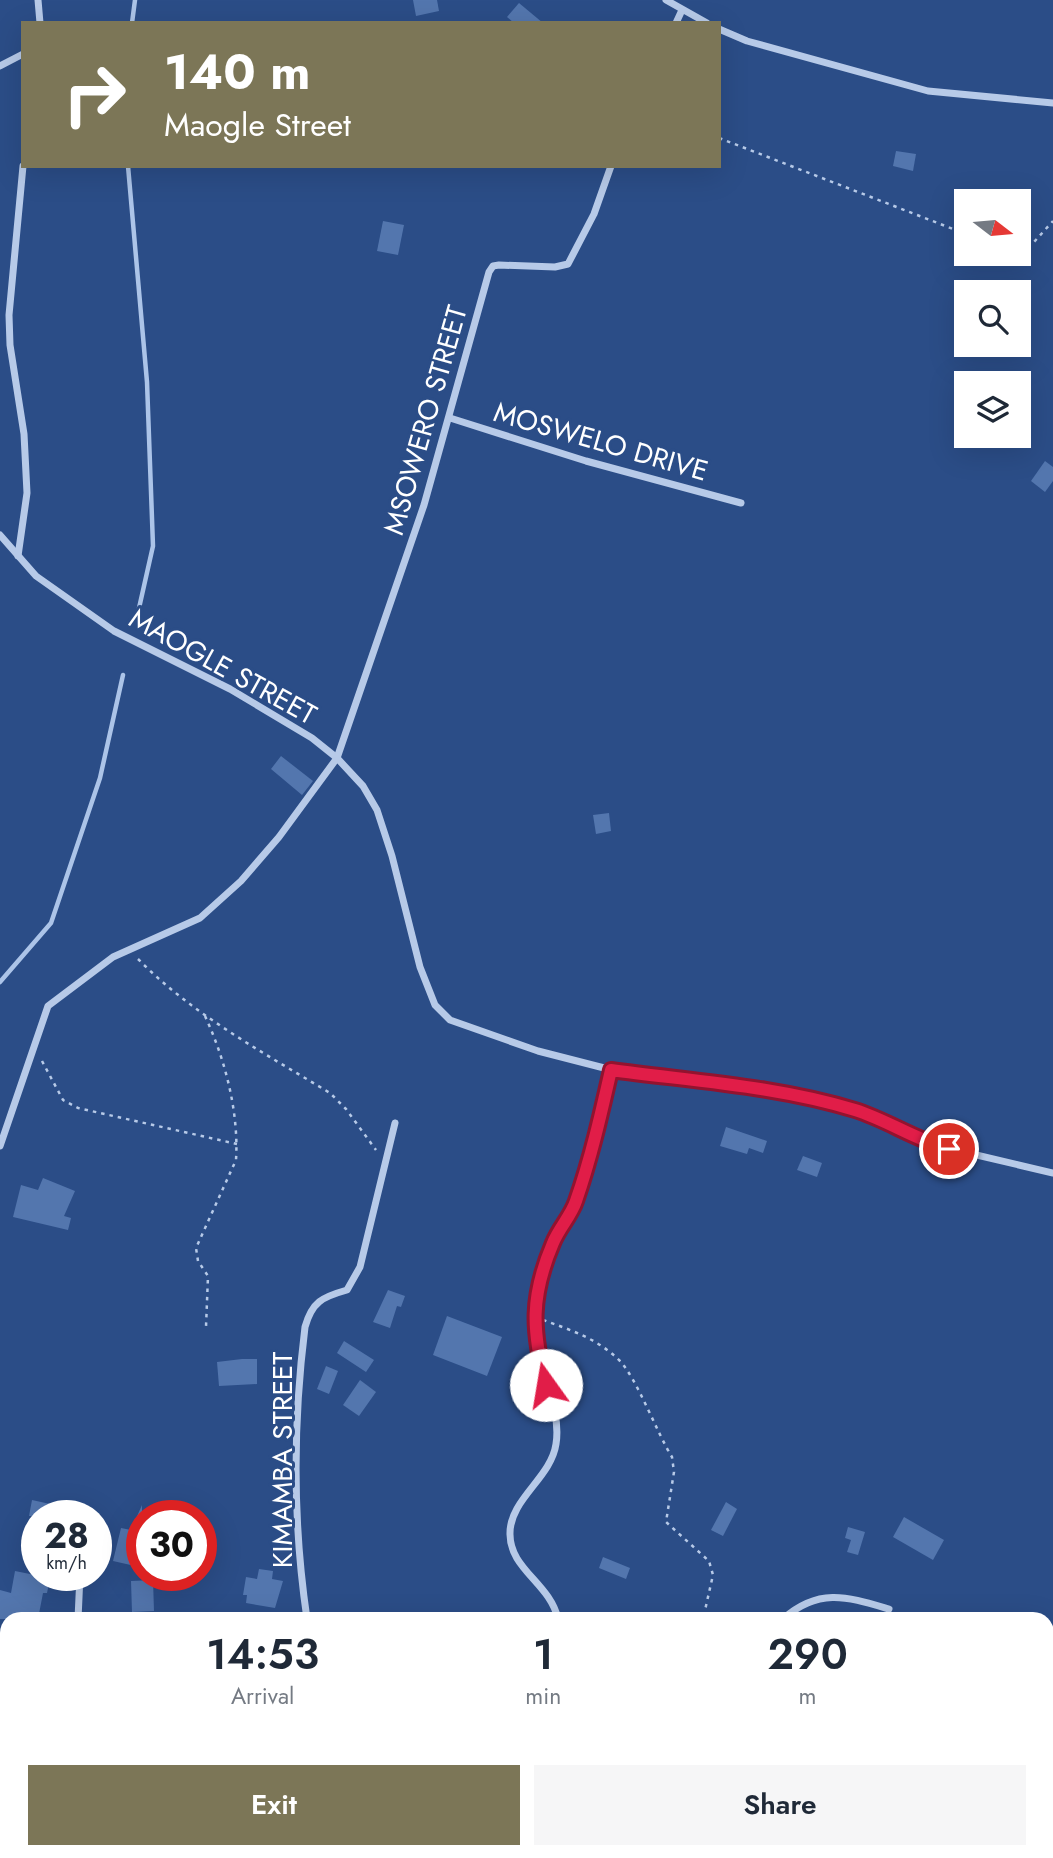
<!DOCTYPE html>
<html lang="en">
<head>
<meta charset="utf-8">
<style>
	:root { --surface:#fff; --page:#f6f6f7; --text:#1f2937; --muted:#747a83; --accent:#7c7657 }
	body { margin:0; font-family:Jost,sans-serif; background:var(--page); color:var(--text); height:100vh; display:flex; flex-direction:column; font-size:26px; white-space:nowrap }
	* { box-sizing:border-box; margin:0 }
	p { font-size:23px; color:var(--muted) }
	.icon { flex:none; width:38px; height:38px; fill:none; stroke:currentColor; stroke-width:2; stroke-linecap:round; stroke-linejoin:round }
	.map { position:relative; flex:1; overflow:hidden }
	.details { position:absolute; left:0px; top:1612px; width:1054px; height:247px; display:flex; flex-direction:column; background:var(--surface); border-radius:21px 21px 0 0; box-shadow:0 7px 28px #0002 }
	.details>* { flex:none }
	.guide { position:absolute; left:21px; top:21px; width:700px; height:147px; border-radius:0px; box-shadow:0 7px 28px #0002; background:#7c7657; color:#fff; overflow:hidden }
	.needle { width:46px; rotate:106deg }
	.controls { position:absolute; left:954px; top:189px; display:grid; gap:14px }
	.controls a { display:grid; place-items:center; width:77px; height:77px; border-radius:0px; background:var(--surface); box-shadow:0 7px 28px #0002; font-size:35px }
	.speed { position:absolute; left:21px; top:1500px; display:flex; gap:14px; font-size:35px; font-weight:700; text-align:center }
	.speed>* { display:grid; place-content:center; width:91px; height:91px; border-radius:50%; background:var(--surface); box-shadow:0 7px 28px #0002; line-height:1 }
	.speed small { font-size:18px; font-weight:400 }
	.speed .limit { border:10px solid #d22; background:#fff; color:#111 }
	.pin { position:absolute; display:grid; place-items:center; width:60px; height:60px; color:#fff; margin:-30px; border:4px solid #fff; border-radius:50%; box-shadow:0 2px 7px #0007 }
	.me { position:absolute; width:77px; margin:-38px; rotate:347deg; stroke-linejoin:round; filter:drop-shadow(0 0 5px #0008) }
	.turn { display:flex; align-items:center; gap:24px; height:147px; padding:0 28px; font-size:32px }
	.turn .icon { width:91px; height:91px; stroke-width:2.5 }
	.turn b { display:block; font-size:49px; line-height:60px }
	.eta { display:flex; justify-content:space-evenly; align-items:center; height:119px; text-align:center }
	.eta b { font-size:42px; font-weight:600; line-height:49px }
	.primary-button { display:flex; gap:14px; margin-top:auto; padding:14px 28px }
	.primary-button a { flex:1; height:80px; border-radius:0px; background:var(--accent); color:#fff; font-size:28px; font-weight:600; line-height:80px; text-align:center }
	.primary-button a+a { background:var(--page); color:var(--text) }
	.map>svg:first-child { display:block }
</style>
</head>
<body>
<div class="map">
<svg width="1053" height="1858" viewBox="0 0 1053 1858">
	<rect width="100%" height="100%" fill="#2b4d87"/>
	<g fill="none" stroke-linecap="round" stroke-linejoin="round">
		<!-- stream -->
		<g stroke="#acc4e8" stroke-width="4.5">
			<path d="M 132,23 L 135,0"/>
			<path d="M 128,166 L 147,382 L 153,546 L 137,617"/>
			<path d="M 0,982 L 51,923 L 100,778 L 123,675"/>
		</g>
	</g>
	<!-- building -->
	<g fill="#5376ae">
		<path d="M 413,0 L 437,0 L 439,11 L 416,16 Z"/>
		<path d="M 519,3 L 543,23 L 514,23 L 507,17 Z"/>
		<path d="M 896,151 L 916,154 L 913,171 L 893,166 Z"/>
		<path d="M 383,221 L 404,225 L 398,255 L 377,251 Z"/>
		<path d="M 1045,461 L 1053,467 L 1053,481 L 1045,492 L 1031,481 Z"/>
		<path d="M 281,756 L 313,781 L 302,795 L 271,769 Z"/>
		<path d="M 609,813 L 611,831 L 596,834 L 593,815 Z"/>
		<path d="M 726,1127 L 767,1141 L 763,1153 L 749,1148 L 747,1154 L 720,1146 Z"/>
		<path d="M 803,1156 L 822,1163 L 817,1177 L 797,1170 Z"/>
		<path d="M 43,1178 L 75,1191 L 64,1216 L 71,1218 L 68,1230 L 13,1217 L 21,1185 L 38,1190 Z"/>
		<path d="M 388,1290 L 405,1296 L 401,1307 L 397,1306 L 390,1328 L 373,1322 Z"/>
		<path d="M 447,1316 L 502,1337 L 487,1376 L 433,1355 Z"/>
		<path d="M 344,1341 L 374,1360 L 366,1372 L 337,1353 Z"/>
		<path d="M 242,1359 L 257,1359 L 257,1384 L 219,1386 L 217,1362 Z"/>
		<path d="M 326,1366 L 338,1371 L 329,1394 L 317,1389 Z"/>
		<path d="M 360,1380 L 376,1392 L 359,1416 L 343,1405 Z"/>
		<path d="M 32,1500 L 77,1510 L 76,1516 L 29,1516 Z"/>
		<path d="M 726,1502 L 737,1509 L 723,1536 L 711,1530 Z"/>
		<path d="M 142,1505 L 142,1541 L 135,1566 L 113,1561 L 121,1528 L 131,1530 Z"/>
		<path d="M 904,1517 L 944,1540 L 933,1560 L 893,1537 Z"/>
		<path d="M 848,1527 L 865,1532 L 858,1555 L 847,1552 L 851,1540 L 845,1538 Z"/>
		<path d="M 603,1557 L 630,1568 L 626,1579 L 599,1568 Z"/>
		<path d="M 259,1569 L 273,1571 L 272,1579 L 283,1581 L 275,1608 L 246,1603 L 247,1595 L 243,1595 L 246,1577 L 257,1579 Z"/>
		<path d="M 15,1571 L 50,1578 L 47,1593 L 43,1593 L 38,1619 L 0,1619 L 0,1590 L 11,1593 Z"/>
		<path d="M 153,1580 L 154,1611 L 132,1612 L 131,1581 Z"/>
	</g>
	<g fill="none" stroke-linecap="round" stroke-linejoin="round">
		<!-- path -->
		<g stroke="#b7cae8" stroke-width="2.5" stroke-dasharray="3.5 5" stroke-linecap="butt">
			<path d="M 719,138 L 966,234"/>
			<path d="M 1018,246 L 1034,242 L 1053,221"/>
			<path d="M 138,959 C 193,1015 264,1053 330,1093 L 346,1109 L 376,1150"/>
			<path d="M 205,1016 C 225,1059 239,1112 236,1160 L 196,1248 L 198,1261 L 208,1276 L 206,1327"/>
			<path d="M 42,1061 L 63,1100 L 78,1108 L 237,1144"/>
			<path d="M 543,1320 C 571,1330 598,1339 620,1361 C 637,1379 657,1433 672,1457 L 674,1472 L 666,1522 L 709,1561 L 713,1575 L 703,1619"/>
		</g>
		<!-- street -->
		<g stroke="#b7cae8" stroke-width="7">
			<path d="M 38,0 L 40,23"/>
			<path d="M 666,0 L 707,23"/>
			<path d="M 676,23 L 682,10"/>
			<path d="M 719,29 L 747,41 L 928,91 L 1053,103"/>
			<path d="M 0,66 L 23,54"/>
			<path d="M 450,418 L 586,461 L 741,503"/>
			<path d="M 0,535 L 36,576 L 114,631 L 230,689 L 312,738 L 337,758 L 363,786 L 377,810 L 392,856 L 420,967 L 435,1005 L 450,1020 L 538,1051 L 612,1070 L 805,1097 L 858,1111 L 934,1145 L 1053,1173"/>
			<path d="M 18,556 L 27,493 L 24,434 L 10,345 L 9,315 L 23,166"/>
			<path d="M 0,1146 L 48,1006 L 113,957 L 200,918 L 241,881 L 279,837 L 337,758 L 424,505 L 489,272 L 493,266 L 499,265 L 555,267 L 568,264 L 594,214 L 611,166"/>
			<path d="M 78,1619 L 80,1575"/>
			<path d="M 307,1619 C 293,1524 293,1423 305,1327 C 312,1302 322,1297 347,1290 L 360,1267 L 395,1123"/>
			<path d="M 558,1619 C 550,1583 509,1569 510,1533 C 510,1499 551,1478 556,1444 C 563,1401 528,1357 534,1313 C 537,1289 543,1263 553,1241 C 559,1228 569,1217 575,1204 C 593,1162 601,1114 612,1070"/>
			<path d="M 783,1619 C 819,1587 848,1597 889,1609"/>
			<path d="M 585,1852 L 588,1858"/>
			<path d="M 52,1858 L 53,1852"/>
			<path d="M 606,1858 L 610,1852"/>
			<path d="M 897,1858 L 909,1855 L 918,1858"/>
		</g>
	</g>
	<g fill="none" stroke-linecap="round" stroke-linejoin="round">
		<!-- route casing -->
		<g stroke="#92132f" stroke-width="18">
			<path id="route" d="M 546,1385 C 532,1331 530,1297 553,1243 C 559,1228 571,1216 576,1201 C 591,1158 601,1114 611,1070 C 692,1081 777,1086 855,1110 C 887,1120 916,1140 949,1149"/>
		</g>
		<!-- route -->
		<use href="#route" stroke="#e11d48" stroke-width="12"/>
	</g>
	<g text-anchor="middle" stroke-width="6" stroke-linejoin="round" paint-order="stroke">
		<!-- street labels -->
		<g font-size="28" fill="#fff" stroke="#2b4d87">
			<text transform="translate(425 420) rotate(-74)" y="10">MSOWERO STREET</text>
			<text transform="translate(601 441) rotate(16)" y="10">MOSWELO DRIVE</text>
			<text transform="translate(223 666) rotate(29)" y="10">MAOGLE STREET</text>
			<text transform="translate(282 1460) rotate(-90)" y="10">KIMAMBA STREET</text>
		</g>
	</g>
</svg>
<div class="controls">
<a><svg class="needle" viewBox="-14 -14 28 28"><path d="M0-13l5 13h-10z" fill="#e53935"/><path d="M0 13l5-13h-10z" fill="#747a83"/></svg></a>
<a><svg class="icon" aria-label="search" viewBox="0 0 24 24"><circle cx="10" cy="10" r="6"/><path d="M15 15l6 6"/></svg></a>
<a><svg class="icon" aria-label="layers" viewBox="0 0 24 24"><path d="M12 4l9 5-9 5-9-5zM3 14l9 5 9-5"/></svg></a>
</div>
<div class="speed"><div>28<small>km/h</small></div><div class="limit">30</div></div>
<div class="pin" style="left:949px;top:1149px;background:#d93025"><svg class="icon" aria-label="arrive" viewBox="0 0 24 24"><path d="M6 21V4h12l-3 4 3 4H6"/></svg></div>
<svg class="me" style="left:546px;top:1385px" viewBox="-20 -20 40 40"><circle r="19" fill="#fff"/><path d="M0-13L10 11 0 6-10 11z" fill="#e11d48"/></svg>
<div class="guide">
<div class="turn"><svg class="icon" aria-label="right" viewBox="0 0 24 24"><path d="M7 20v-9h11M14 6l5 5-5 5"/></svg><div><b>140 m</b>Maogle Street</div></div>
</div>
<section class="details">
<div class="eta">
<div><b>14:53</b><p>Arrival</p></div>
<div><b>1</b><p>min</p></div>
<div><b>290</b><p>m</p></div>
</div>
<div class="primary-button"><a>Exit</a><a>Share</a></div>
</section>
</div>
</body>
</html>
